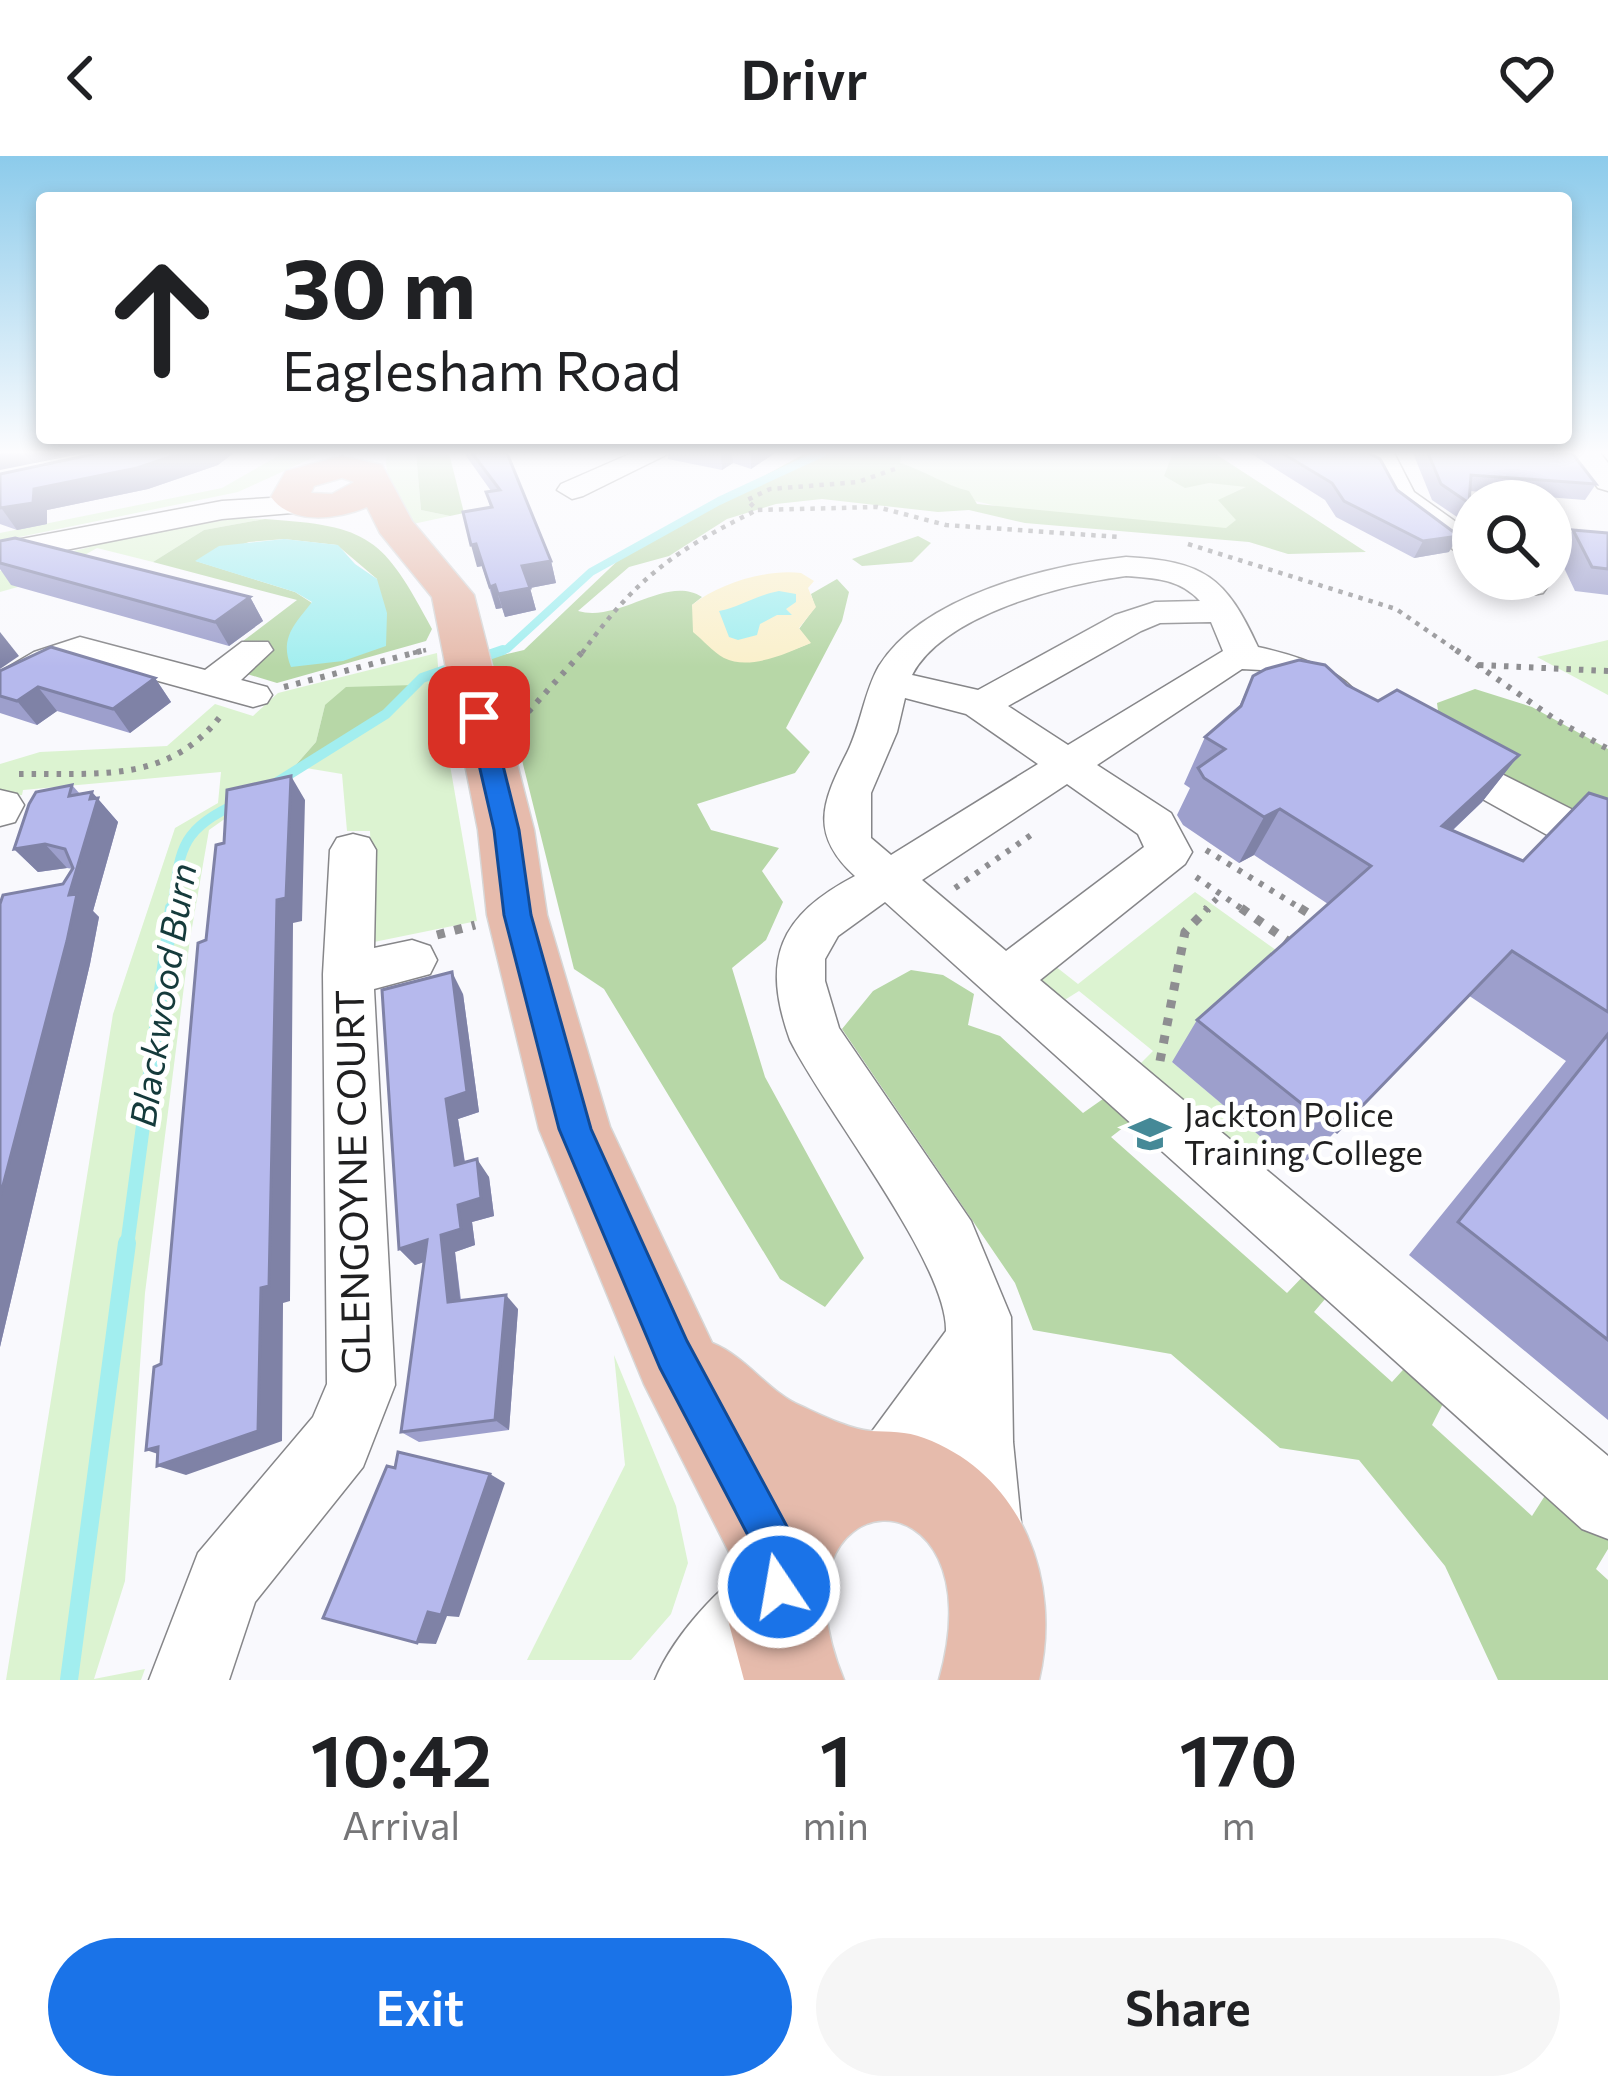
<!DOCTYPE html>
<html lang="en">
<head>
<meta charset="utf-8">
<style>
	:root { --surface:#fff; --page:#f6f6f6; --text:#202124; --muted:#757577; --accent:#1a73e8 }
	body { margin:0; font-family:Commissioner,sans-serif; background:var(--page); color:var(--text); height:100vh; display:flex; flex-direction:column; font-size:45px; white-space:nowrap }
	* { box-sizing:border-box; margin:0 }
	p { font-size:39px; color:var(--muted) }
	.icon { flex:none; width:66px; height:66px; fill:none; stroke:currentColor; stroke-width:2; stroke-linecap:round; stroke-linejoin:round }
	.map { position:relative; height:1524px; overflow:hidden }
	.side { display:flex; flex-direction:column; background:var(--surface); flex:1 }
	.side>* { flex:none }
	.top-card { position:absolute; left:36px; top:36px; width:1536px; height:252px; border-radius:12px; box-shadow:0 6px 18px #0003; background:#fff; color:var(--text); overflow:hidden }
	.buttons { position:absolute; left:1452px; top:324px; display:grid; gap:24px }
	.buttons a { display:grid; place-items:center; width:120px; height:120px; border-radius:50%; background:var(--surface); box-shadow:0 6px 18px #0003; font-size:60px }
	.pin { position:absolute; display:grid; place-items:center; width:102px; height:102px; color:#fff; margin:-51px; border-radius:24px; box-shadow:0 6px 18px #0006 }
	.me { position:absolute; width:132px; margin:-66px; rotate:348deg; stroke-linejoin:round; filter:drop-shadow(0 0 9px #0008) }
	.turn { display:flex; align-items:center; gap:42px; height:252px; padding:0 48px; font-size:54px }
	.turn .icon { width:156px; height:156px; stroke-width:2.5 }
	.turn b { display:block; font-size:84px; line-height:102px }
	.eta { display:flex; justify-content:space-evenly; align-items:center; height:204px; text-align:center }
	.eta b { font-size:72px; font-weight:600; line-height:84px }
	.action { display:flex; gap:24px; margin-top:auto; padding:24px 48px }
	.action a { flex:1; height:138px; border-radius:72px; background:var(--accent); color:#fff; font-size:48px; font-weight:600; line-height:138px; text-align:center }
	.action a+a { background:var(--page); color:var(--text) }
	header { display:flex; justify-content:space-between; align-items:center; height:156px; padding:0 48px; background:var(--surface); font-size:54px; font-weight:600 }
	.map>svg:first-child { display:block }
</style>
</head>
<body>
<header><svg class="icon" aria-label="back" viewBox="0 0 24 24"><path d="M15 5l-7 7 7 7"/></svg>Drivr<svg class="icon" aria-label="heart" viewBox="0 0 24 24"><path d="M12 20l-8-8c-3-5 5-10 8-4 3-6 11-1 8 4z"/></svg></header>
<div class="map">
<svg width="1608" height="1524" viewBox="0 0 1608 1524">
	<rect width="100%" height="100%" fill="#f9f9fd"/>
	<!-- green -->
	<g fill="#dcf3d1">
		<path d="M 283,297 L 323,297 L 238,336 L 0,385 L 0,377 L 222,332 Z"/>
		<path d="M 387,297 L 416,297 L 421,354 L 450,360 L 413,368 C 400,347 382,322 387,297 Z"/>
		<path d="M 806,297 L 1214,297 L 1346,384 L 1035,359 L 795,303 Z"/>
		<path d="M 235,362 L 265,363 L 204,374 L 153,406 L 97,392 L 39,425 L 0,436 L 0,415 L 123,382 Z"/>
		<path d="M 1608,484 L 1608,539 L 1537,501 Z"/>
		<path d="M 437,497 L 442,563 L 477,765 L 374,786 L 370,675 L 347,675 L 342,618 L 300,611 L 386,558 L 325,549 L 316,586 L 287,619 L 209,674 L 190,783 L 145,1137 L 125,1425 L 94,1523 L 145,1513 L 141,1524 L 6,1524 L 113,858 L 175,672 L 218,647 L 221,616 L 23,634 L 22,639 L 0,642 L 0,608 L 40,596 L 167,590 L 215,548 L 253,560 L 278,537 Z"/>
		<path d="M 1195,736 L 1287,802 L 1172,906 L 1277,994 L 1252,1020 L 1131,917 L 1153,895 L 1079,835 L 1055,850 L 1031,828 L 1055,810 L 1078,828 Z"/>
		<path d="M 614,1199 L 676,1350 L 688,1407 L 671,1458 L 631,1504 L 527,1504 L 625,1309 Z"/>
	</g>
	<!-- forest -->
	<g fill="#b7d7a7" fill-rule="evenodd">
		<path d="M 416,297 L 449,297 L 464,357 L 450,360 L 421,354 Z"/>
		<path d="M 806,297 L 902,297 L 900,307 C 926,315 944,329 969,335 L 977,348 L 1226,372 L 1236,364 L 1218,344 L 1246,331 L 1209,327 L 1185,332 L 1164,320 L 1173,297 L 1214,297 L 1366,396 L 1288,398 L 1249,386 L 1025,367 L 969,354 L 938,356 L 822,343 L 776,348 L 727,363 L 669,400 L 629,411 L 578,455 C 620,467 666,418 702,441 L 692,449 C 698,462 704,484 715,494 C 740,518 783,498 810,487 L 799,473 L 815,451 L 811,438 L 837,423 L 849,436 L 842,465 L 786,572 L 810,596 L 795,617 L 697,648 L 711,674 L 779,692 L 762,715 L 783,746 L 766,784 L 732,812 L 765,921 L 864,1102 L 825,1151 L 780,1123 L 604,833 L 574,813 L 508,548 L 489,502 L 524,494 L 629,394 Z"/>
		<path d="M 265,363 C 370,370 383,381 432,473 L 426,485 L 277,527 L 247,518 L 270,496 L 243,485 L 297,444 L 153,406 L 204,374 ZM 284,383 L 337,389 L 377,423 L 312,447 L 295,436 L 196,405 L 249,386 Z"/>
		<path d="M 918,380 L 931,387 L 912,406 L 862,410 L 852,403 Z"/>
		<path d="M 415,529 L 386,558 L 287,619 L 316,586 L 325,549 L 346,531 Z"/>
		<path d="M 1475,533 L 1532,551 L 1608,593 L 1608,671 L 1518,635 L 1440,570 L 1437,547 Z"/>
		<path d="M 911,814 L 943,819 L 974,838 L 968,869 L 1000,880 L 1083,957 L 1110,938 L 1137,961 L 1111,981 L 1287,1137 L 1310,1113 L 1331,1136 L 1314,1156 L 1392,1226 L 1411,1205 L 1448,1238 L 1432,1269 L 1532,1360 L 1553,1327 L 1608,1381 L 1608,1393 L 1596,1413 L 1608,1424 L 1608,1524 L 1498,1524 L 1445,1410 L 1359,1304 L 1280,1292 L 1171,1198 L 1033,1174 L 1015,1127 L 842,873 L 873,835 Z"/>
	</g>
	<!-- sand -->
	<path fill="#faf0cb" d="M 801,417 L 814,425 L 808,432 L 816,451 L 799,472 L 811,487 C 787,497 750,515 724,502 C 713,496 703,484 693,476 L 692,449 C 720,427 766,413 801,417 Z"/>
	<!-- water -->
	<g fill="#a2eeef">
		<path d="M 284,383 L 338,389 L 355,408 L 377,423 L 387,457 L 386,490 L 343,505 L 291,511 C 279,482 295,468 312,446 L 295,436 L 195,405 L 219,390 Z"/>
		<path d="M 779,435 L 796,438 L 796,446 L 786,453 L 792,459 L 777,459 L 760,468 L 757,479 L 738,484 L 729,481 L 719,455 C 740,451 757,439 779,435 Z"/>
	</g>
	<g fill="none" stroke-linecap="round" stroke-linejoin="round">
		<!-- stream-far3 -->
		<path stroke="#a2eeef" stroke-width="8" d="M 494,497 L 507,493 L 591,416 L 719,345 L 822,297"/>
		<!-- stream-far2 -->
		<g stroke="#a2eeef" stroke-width="10">
			<path d="M 274,628 L 386,558 L 422,522 L 503,494"/>
			<path d="M 172,755 C 180,692 179,674 240,646"/>
		</g>
		<!-- stream-far1 -->
		<path stroke="#a2eeef" stroke-width="14" d="M 127,1090 L 172,752"/>
		<!-- stream -->
		<path stroke="#a2eeef" stroke-width="18" d="M 69,1524 L 127,1087"/>
		<!-- minor casing -->
		<g stroke="#868689" stroke-width="3">
			<g id="minor">
				<path d="M 632,297 L 670,297 L 583,340 L 572,343 L 557,334 L 561,328 Z"/>
				<path d="M 1366,297 L 1394,297 L 1414,336 L 1473,378 L 1473,403 L 1462,400 L 1391,347 Z"/>
				<path d="M 1571,297 L 1600,297 L 1608,307 L 1608,335 L 1598,332 Z"/>
				<path d="M 304,340 L 319,349 L 315,355 L 222,363 L 0,407 L 0,387 L 222,345 Z"/>
				<path d="M 1126,401 C 1204,405 1226,421 1258,491 C 1290,498 1340,512 1359,540 L 1354,549 L 1340,552 L 1261,514 L 1242,513 L 1097,609 L 1171,657 L 1192,696 L 1185,708 L 1040,824 L 1608,1300 L 1608,1383 L 1582,1373 L 885,746 L 838,780 L 825,803 L 825,825 L 839,872 L 971,1065 L 1011,1161 L 1013,1286 L 1022,1377 L 1011,1403 L 985,1414 L 959,1403 L 948,1377 L 943,1294 L 909,1343 L 884,1354 L 859,1343 L 848,1318 L 859,1293 L 946,1175 C 948,1108 824,953 790,884 C 761,803 779,760 855,720 C 809,678 822,646 847,597 C 861,569 864,536 879,510 C 923,439 1050,409 1126,401 ZM 1126,420 C 1155,422 1180,423 1200,445 L 1155,446 L 1115,459 L 978,534 L 912,519 C 944,458 1064,428 1126,420 ZM 1211,466 L 1223,495 L 1068,589 L 1008,550 L 1141,475 L 1160,467 ZM 905,542 L 966,558 L 1038,608 L 891,699 L 871,682 L 871,637 L 897,576 ZM 1067,628 L 1138,678 L 1144,691 L 1006,795 L 922,724 Z"/>
				<path d="M 1503,423 L 1543,423 L 1548,430 L 1543,437 C 1526,441 1513,438 1503,423 Z"/>
				<path d="M 80,481 L 205,514 L 242,486 L 268,486 L 273,494 L 241,524 L 267,531 L 272,539 L 267,547 L 253,551 L 82,504 L 0,545 L 0,516 L 34,496 Z"/>
				<path d="M 1440,587 L 1585,660 L 1608,665 L 1608,697 L 1558,685 L 1425,611 L 1419,601 L 1425,591 Z"/>
				<path d="M 0,634 L 17,638 L 24,649 L 15,666 L 0,670 Z"/>
				<path d="M 353,678 L 369,682 L 376,694 L 374,792 L 412,784 L 430,790 L 437,804 L 430,818 L 374,833 L 395,1229 L 363,1311 L 255,1446 L 229,1524 L 149,1524 L 198,1397 L 313,1261 L 327,1228 L 323,818 L 330,694 L 337,682 Z"/>
				<path d="M 776,1396 L 803,1407 L 814,1434 L 803,1461 L 748,1524 L 655,1524 C 674,1478 730,1415 776,1396 Z"/>
			</g>
		</g>
		<!-- major casing -->
		<g stroke="#d7d7d7" stroke-width="3">
			<path id="major" d="M 341,300 L 382,309 L 412,365 L 474,439 L 534,674 L 547,759 L 610,971 L 712,1187 C 747,1201 768,1236 801,1250 C 821,1259 849,1273 870,1275 C 889,1276 906,1275 924,1282 C 1023,1319 1062,1425 1039,1524 L 939,1524 C 1001,1305 759,1318 844,1524 L 744,1524 L 728,1464 L 736,1410 L 644,1228 L 539,973 L 487,759 L 478,674 L 432,441 L 380,377 L 367,351 C 338,363 292,370 271,341 L 286,315 ZM 342,322 L 354,326 L 332,338 L 311,337 L 314,330 Z"/>
		</g>
		<!-- path-far2 -->
		<g stroke="#8e8e91" stroke-width="4.5" stroke-dasharray="4.5 6" stroke-linecap="butt">
			<path d="M 895,313 L 858,326 L 770,333 L 747,344 L 757,354 L 877,351 L 946,369 L 1119,381"/>
			<path d="M 1188,388 L 1396,453 L 1460,497"/>
			<path d="M 413,497 L 426,494"/>
			<path d="M 582,497 C 637,421 674,395 757,354"/>
		</g>
		<!-- path-far1 -->
		<g stroke="#8e8e91" stroke-width="6" stroke-dasharray="4.5 8" stroke-linecap="butt">
			<path d="M 1456,494 L 1556,564 L 1608,593"/>
			<path d="M 1479,509 L 1608,515"/>
			<path d="M 284,531 L 425,494"/>
			<path d="M 520,565 L 584,494"/>
			<path d="M 19,618 C 99,617 170,628 223,557"/>
			<path d="M 1206,694 L 1305,755"/>
			<path d="M 1196,721 L 1245,755"/>
			<path d="M 955,732 L 1031,679"/>
			<path d="M 1205,755 L 1221,738"/>
		</g>
		<!-- path -->
		<g stroke="#8e8e91" stroke-width="9" stroke-dasharray="8 10" stroke-linecap="butt">
			<path d="M 1241,752 L 1292,788"/>
			<path d="M 1300,752 L 1321,765"/>
			<path d="M 437,779 L 475,769"/>
			<path d="M 1160,905 L 1185,776 L 1208,752"/>
		</g>
		<!-- minor -->
		<use href="#minor" fill="#fff" fill-rule="evenodd"/>
		<!-- major -->
		<use href="#major" fill="#e6bbac" fill-rule="evenodd"/>
	</g>
	<!-- wall -->
	<g fill="#9d9fcc">
		<path d="M 464,297 L 507,297 L 551,405 L 556,427 L 530,432 L 536,454 L 505,461 L 502,452 L 496,453 L 482,410 L 477,411 L 490,351 L 486,336 L 491,335 Z"/>
		<path d="M 668,297 L 775,297 L 751,313 L 733,307 L 722,314 L 668,303 Z"/>
		<path d="M 1250,297 L 1368,297 L 1397,334 L 1449,396 L 1414,402 L 1336,361 L 1325,344 Z"/>
		<path d="M 1413,297 L 1572,297 L 1596,328 L 1585,344 L 1470,335 L 1469,347 L 1460,363 L 1432,344 Z"/>
		<path d="M 218,309 L 148,333 L 47,354 L 47,368 L 17,374 L 0,368 L 0,318 Z"/>
		<path d="M 1573,374 L 1608,377 L 1608,439 L 1575,435 L 1557,397 Z"/>
		<path d="M 0,385 L 250,441 L 263,465 L 229,490 L 11,429 L 0,413 Z"/>
		<path d="M 0,515 L 155,522 L 171,546 L 130,577 L 57,555 L 37,569 L 0,557 Z"/>
		<path d="M 1253,520 L 1347,529 L 1378,545 L 1519,599 L 1482,646 L 1452,675 L 1523,705 L 1608,643 L 1608,1264 L 1409,1099 L 1566,905 L 1468,839 L 1299,1013 L 1172,906 L 1197,864 L 1328,748 L 1254,699 L 1239,707 L 1183,669 L 1177,659 L 1190,632 L 1184,628 L 1205,581 L 1238,553 Z"/>
		<path d="M 72,629 L 80,638 L 92,636 L 118,666 L 93,755 L 99,761 L 90,808 L 0,1191 L 0,748 L 63,728 L 73,713 L 67,712 L 38,716 L 14,693 Z"/>
		<path d="M 463,838 L 479,956 L 458,963 L 465,1006 L 489,1021 L 494,1060 L 472,1066 L 475,1089 L 455,1096 L 461,1144 L 518,1153 L 509,1274 L 419,1286 L 401,1276 L 424,1106 L 415,1109 L 399,1093 Z"/>
	</g>
	<!-- shaded-wall -->
	<g fill="#7f82a6">
		<path d="M 0,297 L 85,297 L 0,314 Z"/>
		<path d="M 182,297 L 234,297 L 218,309 L 148,333 L 47,354 L 47,368 L 17,374 L 2,353 L 34,333 Z"/>
		<path d="M 721,297 L 732,297 L 733,307 L 722,314 Z"/>
		<path d="M 751,297 L 775,297 L 751,313 Z"/>
		<path d="M 1459,380 L 1449,396 L 1414,402 L 1423,385 Z"/>
		<path d="M 476,388 L 482,410 L 477,411 L 471,389 Z"/>
		<path d="M 551,405 L 556,427 L 530,432 L 536,454 L 505,461 L 498,438 L 522,410 Z"/>
		<path d="M 495,429 L 502,452 L 496,453 L 490,431 Z"/>
		<path d="M 250,441 L 263,465 L 229,490 L 215,466 Z"/>
		<path d="M 0,476 L 19,500 L 0,513 Z"/>
		<path d="M 155,522 L 171,546 L 130,577 L 113,553 Z"/>
		<path d="M 38,531 L 57,555 L 37,569 L 17,545 Z"/>
		<path d="M 1519,599 L 1482,646 L 1407,717 L 1442,670 Z"/>
		<path d="M 291,620 L 305,644 L 302,765 L 293,767 L 290,1145 L 283,1147 L 282,1285 L 186,1319 L 157,1310 L 176,1304 L 146,1294 L 261,1132 L 277,744 Z"/>
		<path d="M 92,636 L 118,666 L 93,755 L 99,761 L 90,808 L 0,1191 L 0,1041 Z"/>
		<path d="M 1280,653 L 1254,699 L 1239,707 L 1264,661 Z"/>
		<path d="M 45,688 L 67,712 L 38,716 L 14,693 Z"/>
		<path d="M 452,816 L 463,838 L 479,956 L 458,963 L 468,1028 L 455,1009 L 446,943 Z"/>
		<path d="M 477,1003 L 489,1021 L 494,1060 L 472,1066 L 475,1089 L 455,1096 L 462,1160 L 448,1146 L 441,1079 L 458,1049 Z"/>
		<path d="M 427,1084 L 442,1100 L 415,1109 L 399,1093 Z"/>
		<path d="M 506,1139 L 518,1153 L 509,1274 L 495,1264 Z"/>
		<path d="M 490,1318 L 505,1327 L 459,1461 L 447,1460 L 436,1488 L 417,1487 L 428,1456 Z"/>
	</g>
	<!-- building -->
	<g fill="#b6b9ed" stroke="#7f82a6" stroke-width="3">
		<path d="M 99,297 L 182,297 L 137,312 L 34,333 L 33,347 L 0,352 L 0,318 Z"/>
		<path d="M 472,297 L 507,297 L 551,405 L 522,410 L 530,432 L 498,438 L 495,429 L 490,431 L 476,388 L 471,389 L 463,356 L 492,351 L 486,336 L 500,334 Z"/>
		<path d="M 1282,297 L 1368,297 L 1380,303 L 1397,334 L 1459,380 L 1423,385 L 1344,345 L 1332,327 Z"/>
		<path d="M 1428,297 L 1572,297 L 1596,328 L 1471,319 L 1469,347 L 1441,328 Z"/>
		<path d="M 1573,374 L 1608,377 L 1608,413 L 1592,411 Z"/>
		<path d="M 15,382 L 250,441 L 215,466 L 0,407 L 0,385 Z"/>
		<path d="M 51,491 L 155,522 L 113,553 L 38,531 L 17,545 L 0,540 L 0,515 Z"/>
		<path d="M 1299,504 L 1325,509 L 1347,529 L 1378,545 L 1397,534 L 1519,599 L 1442,670 L 1523,705 L 1589,637 L 1608,643 L 1608,856 L 1512,795 L 1337,976 L 1197,864 L 1371,710 L 1280,653 L 1264,661 L 1204,622 L 1198,612 L 1225,593 L 1205,581 L 1241,550 L 1253,520 L 1266,513 Z"/>
		<path d="M 291,620 L 286,742 L 277,744 L 269,1130 L 261,1132 L 258,1275 L 157,1310 L 158,1291 L 146,1294 L 154,1211 L 161,1208 L 198,787 L 206,784 L 216,689 L 224,687 L 227,634 Z"/>
		<path d="M 72,629 L 69,640 L 92,636 L 90,643 L 98,642 L 69,739 L 77,738 L 67,785 L 0,1041 L 0,748 L 3,739 L 63,728 L 73,712 L 65,693 L 45,688 L 14,693 L 29,648 L 36,636 Z"/>
		<path d="M 452,816 L 467,936 L 446,943 L 455,1009 L 477,1003 L 481,1042 L 458,1049 L 461,1073 L 441,1079 L 448,1146 L 506,1139 L 495,1264 L 401,1276 L 427,1084 L 399,1093 L 382,834 Z"/>
		<path d="M 1608,878 L 1608,1184 L 1458,1066 Z"/>
		<path d="M 398,1296 L 490,1318 L 441,1459 L 428,1456 L 417,1487 L 323,1462 L 387,1310 L 395,1312 Z"/>
	</g>
	<!-- sky -->
	<linearGradient id="sky" x2="0" y2="1"><stop stop-color="#8ccbeb"/><stop offset="0.58" stop-color="#fcfcfe"/><stop offset="1" stop-color="#fcfcfe" stop-opacity="0"/></linearGradient>
	<rect width="1608" height="511" fill="url(#sky)"/>
	<!-- route -->
	<path fill="#1a73e8" stroke="#114b97" stroke-width="3" d="M 479,554 L 491,561 L 519,674 L 531,759 L 591,973 L 687,1185 L 805,1404 L 795,1446 L 779,1452 L 764,1446 L 758,1431 L 762,1406 L 660,1212 L 559,973 L 504,759 L 494,674 L 468,561 Z"/>
	<!-- icons -->
	<defs>
		<g id="university-bare" transform="scale(3.24)"><path d="M0-5L7-2L0 1L-7-2ZM-4 1L0 2.5L4 1V4Q0 6-4 4Z" fill="#458997" stroke="#fff" stroke-width="2.5" paint-order="stroke"/></g>
	</defs>
	<g fill-rule="evenodd">
		<use href="#university-bare" x="1150" y="978"/>
	</g>
	<g text-anchor="middle" stroke-width="10" stroke-linejoin="round" paint-order="stroke">
		<!-- poi labels -->
		<g font-size="33" fill="#202021" stroke="#fff" text-anchor="start">
			<text x="1184" y="971">Jackton Police<tspan x="1184" dy="38">Training College</tspan></text>
		</g>
		<!-- water labels -->
		<g font-size="36" font-style="italic" fill="#153a3b" stroke="#fff">
			<text transform="translate(163 839) rotate(-81)" y="13">Blackwood Burn</text>
		</g>
		<!-- near-street labels -->
		<g font-size="39" fill="#202021" stroke="#fff">
			<text transform="translate(353 1026) rotate(-91)" y="14">GLENGOYNE COURT</text>
		</g>
	</g>
</svg>
<div class="buttons">
<a><svg class="icon" aria-label="search" viewBox="0 0 24 24"><circle cx="10" cy="10" r="6"/><path d="M15 15l6 6"/></svg></a>
</div>
<div class="pin" style="left:479px;top:561px;background:#d93025"><svg class="icon" aria-label="arrive" viewBox="0 0 24 24"><path d="M6 21V4h12l-3 4 3 4H6"/></svg></div>
<svg class="me" style="left:779px;top:1431px" viewBox="-20 -20 40 40"><circle r="17" fill="#1a73e8" stroke="#fff" stroke-width="3"/><path d="M0-11L8 9 0 5-8 9z" fill="#fff"/></svg>
<div class="top-card">
<div class="turn"><svg class="icon" aria-label="ahead" viewBox="0 0 24 24"><path d="M12 20V5M6 11l6-6 6 6"/></svg><div><b>30 m</b>Eaglesham Road</div></div>
</div>
</div>
<section class="side">
<div class="eta">
<div><b>10:42</b><p>Arrival</p></div>
<div><b>1</b><p>min</p></div>
<div><b>170</b><p>m</p></div>
</div>
<div class="action"><a>Exit</a><a>Share</a></div>
</section>
</body>
</html>
